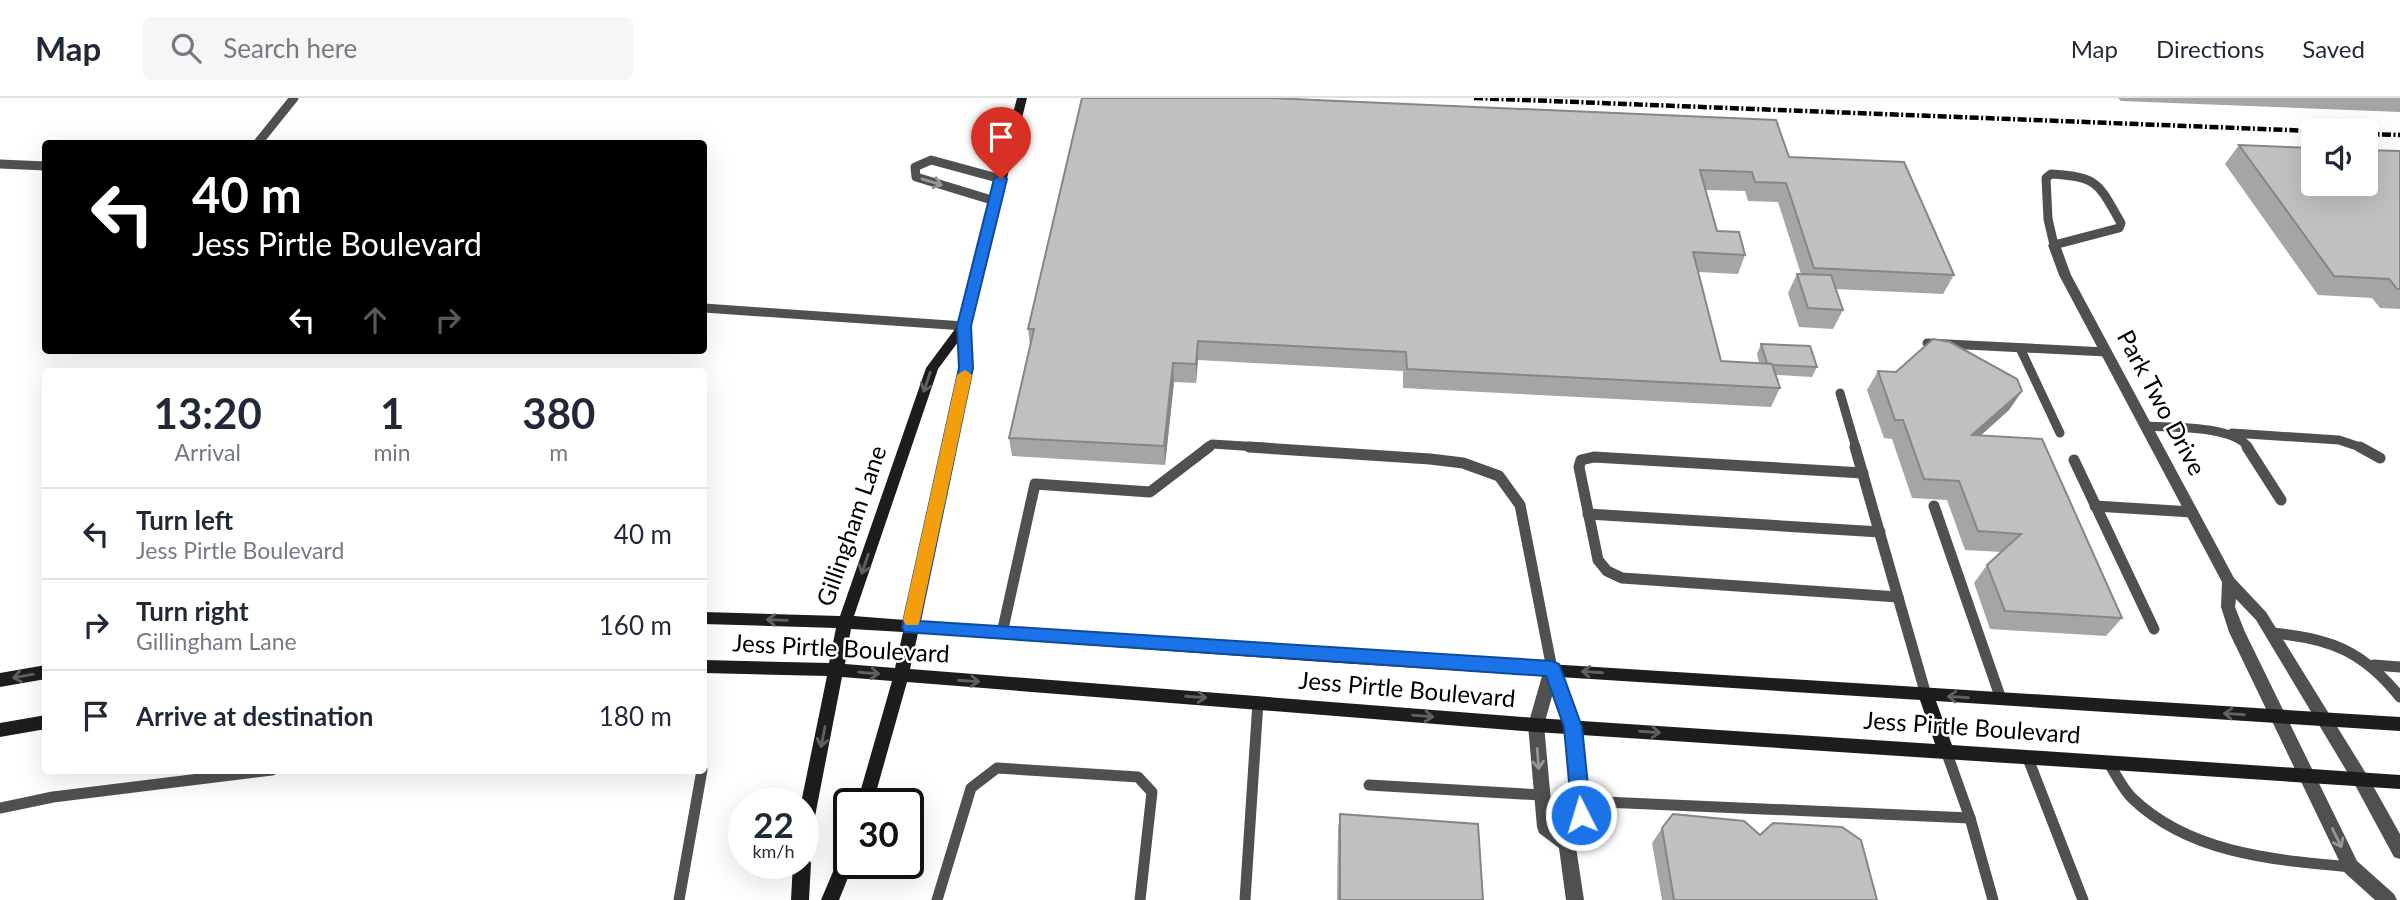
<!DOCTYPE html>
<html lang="en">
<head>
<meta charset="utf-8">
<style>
	:root { --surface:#fff; --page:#f6f6f7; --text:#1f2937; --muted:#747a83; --line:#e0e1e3 }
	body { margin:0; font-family:Lato,sans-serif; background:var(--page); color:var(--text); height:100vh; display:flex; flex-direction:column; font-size:26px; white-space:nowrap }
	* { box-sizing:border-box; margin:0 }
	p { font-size:23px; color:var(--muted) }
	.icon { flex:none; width:38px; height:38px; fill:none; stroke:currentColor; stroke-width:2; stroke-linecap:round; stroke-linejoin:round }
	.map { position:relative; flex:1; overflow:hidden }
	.side { position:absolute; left:42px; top:270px; width:665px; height:406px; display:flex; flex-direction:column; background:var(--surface); border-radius:7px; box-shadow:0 7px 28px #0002 }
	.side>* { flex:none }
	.top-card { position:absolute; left:42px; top:42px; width:665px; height:214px; border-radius:7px; box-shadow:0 7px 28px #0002; background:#000; color:#fff; overflow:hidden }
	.buttons { position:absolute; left:2301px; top:21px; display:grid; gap:14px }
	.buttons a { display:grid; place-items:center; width:77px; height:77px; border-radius:7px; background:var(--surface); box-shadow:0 7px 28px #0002; font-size:35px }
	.speed { position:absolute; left:728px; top:690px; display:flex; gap:14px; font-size:35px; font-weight:700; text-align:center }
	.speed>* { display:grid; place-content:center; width:91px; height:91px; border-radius:50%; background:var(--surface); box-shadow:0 7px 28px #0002; line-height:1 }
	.speed small { font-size:18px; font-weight:400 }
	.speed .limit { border:4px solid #111; border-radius:10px; background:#fff; color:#111 }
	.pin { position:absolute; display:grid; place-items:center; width:60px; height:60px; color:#fff; margin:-72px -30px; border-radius:50% 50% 50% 0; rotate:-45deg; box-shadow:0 0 7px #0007 }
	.pin .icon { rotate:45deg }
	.me { position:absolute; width:77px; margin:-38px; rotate:355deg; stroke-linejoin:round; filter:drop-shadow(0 0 5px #0008) }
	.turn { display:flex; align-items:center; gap:24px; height:147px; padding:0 35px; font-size:32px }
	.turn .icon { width:91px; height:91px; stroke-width:2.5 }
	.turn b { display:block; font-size:49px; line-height:60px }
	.lanes { display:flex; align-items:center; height:66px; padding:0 35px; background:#0003; justify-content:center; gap:35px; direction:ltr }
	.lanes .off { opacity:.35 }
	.eta { display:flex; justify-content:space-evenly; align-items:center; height:119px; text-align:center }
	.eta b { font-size:42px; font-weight:700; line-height:49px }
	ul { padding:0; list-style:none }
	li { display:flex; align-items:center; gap:21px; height:91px; padding:0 35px; border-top:2px solid var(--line) }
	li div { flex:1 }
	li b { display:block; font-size:26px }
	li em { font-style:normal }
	header { display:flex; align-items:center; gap:42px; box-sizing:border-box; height:98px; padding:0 35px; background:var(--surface); border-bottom:2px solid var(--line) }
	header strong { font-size:33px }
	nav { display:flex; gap:38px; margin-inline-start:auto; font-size:24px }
	.search { width:490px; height:63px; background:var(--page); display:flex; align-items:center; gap:18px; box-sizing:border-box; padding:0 24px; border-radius:7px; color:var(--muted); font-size:26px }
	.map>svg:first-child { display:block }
</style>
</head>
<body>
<header>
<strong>Map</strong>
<div class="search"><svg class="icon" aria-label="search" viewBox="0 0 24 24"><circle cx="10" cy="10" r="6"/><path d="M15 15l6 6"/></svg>Search here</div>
<nav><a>Map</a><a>Directions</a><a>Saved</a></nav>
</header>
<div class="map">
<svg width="2400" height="802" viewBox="0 0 2400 802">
	<rect width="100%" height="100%" fill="#fff"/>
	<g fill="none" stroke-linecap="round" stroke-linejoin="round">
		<!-- lane-far1 -->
		<g stroke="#505050" stroke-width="9">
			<path d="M 257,46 L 294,0"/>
			<path d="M 0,66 L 46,68"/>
			<path d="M 2051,76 C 2099,79 2098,85 2121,125 L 2119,130 L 2054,147 L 2048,121 L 2046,80 Z"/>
			<path d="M 995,103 L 916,79 L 915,69 L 931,62 L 1001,81"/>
			<path d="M 704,210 L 964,228"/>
			<path d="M 1927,245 L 2106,254"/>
			<path d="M 2020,250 L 2060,335"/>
			<path d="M 1840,295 L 1856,350"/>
			<path d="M 2146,328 C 2172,330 2234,327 2249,350"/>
			<path d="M 2232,335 L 2339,342 L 2363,350"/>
			<path d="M 1206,350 L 1212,346 L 1274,350"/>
		</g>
		<!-- lane -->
		<g stroke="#505050" stroke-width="11">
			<path d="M 1249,349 L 1430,361 L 1463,365 L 1499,378 L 1520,407 L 1552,571"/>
			<path d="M 1855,349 L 1926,597"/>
			<path d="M 2247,349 L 2281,402"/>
			<path d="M 2360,349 L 2380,360"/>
			<path d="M 2074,362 L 2154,531"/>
			<path d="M 1863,375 L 1594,359 L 1581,362 L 1579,369 L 1598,462 L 1607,473 L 1622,480 L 1898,499"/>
			<path d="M 1934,408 L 2001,601"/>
			<path d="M 2095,408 L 2192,414"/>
			<path d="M 1588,416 L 1880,434"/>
			<path d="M 1002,535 L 1035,386 L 1150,394 L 1209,349"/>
			<path d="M 2272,535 C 2330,540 2363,553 2400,599"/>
			<path d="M 2374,567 L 2400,569"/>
			<path d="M 2027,658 L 2083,802"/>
			<path d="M 2108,664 C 2116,676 2122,690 2132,700 C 2190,756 2275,762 2351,769"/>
			<path d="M 1369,687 L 1541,697"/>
			<path d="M 1581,703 L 1970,720 L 1946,653"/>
			<path d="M 0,710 L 53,699 L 272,672"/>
			<path d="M 1970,720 L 1993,802"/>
			<path d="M 679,802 L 702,672"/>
			<path d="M 937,802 L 971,690 L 997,670 L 1138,679 L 1152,694 L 1140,802"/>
			<path d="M 1245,802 L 1258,604"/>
		</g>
		<!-- street -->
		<g fill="#505050" fill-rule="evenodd">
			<path d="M 2054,143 L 2060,147 L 2071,177 L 2234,480 L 2266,514 L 2367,677 L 2400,736 L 2400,761 L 2394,759 L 2355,687 L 2256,522 L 2236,501 L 2235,509 L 2245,534 L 2357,763 L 2394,796 L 2397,802 L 2375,802 L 2345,775 L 2229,534 L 2221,509 L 2222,484 L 2059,177 L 2048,147 Z"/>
			<path d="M 1552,564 L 1557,566 L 1560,571 L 1581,629 L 1590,732 L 1576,749 L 1584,802 L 1566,802 L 1559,750 L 1539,735 L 1537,729 L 1528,627 L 1544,571 L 1547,566 ZM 1553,595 L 1565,629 L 1573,729 L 1566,735 L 1553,725 L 1544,627 Z"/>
		</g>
		<!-- secondary -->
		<g fill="#1d1d1d" fill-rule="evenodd">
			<path d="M 1017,0 L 1027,0 L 970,228 L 972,270 L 920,523 L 1324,552 L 2400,619 L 2400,633 L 1936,603 L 1952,647 L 2400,677 L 2400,691 L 1536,634 L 907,584 L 873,705 L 857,705 L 892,583 L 842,579 L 811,739 L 809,745 L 803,747 L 803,705 L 801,705 L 827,578 L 704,575 L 704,562 L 829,565 L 836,530 L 704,526 L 704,514 L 840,518 L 926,270 L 958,227 ZM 958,244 L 960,270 L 905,522 L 854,518 L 938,271 ZM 851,531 L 903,534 L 895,570 L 845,566 ZM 918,535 L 1324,564 L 1920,602 L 1935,646 L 1536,620 L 910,571 Z"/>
			<path d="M 46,567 L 46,581 L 0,589 L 0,575 Z"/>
			<path d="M 46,617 L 46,631 L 0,639 L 0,625 Z"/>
			<path d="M 849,748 L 849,765 L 854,765 L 839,802 L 821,802 L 843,750 Z"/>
			<path d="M 803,757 L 808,759 L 811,765 L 809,802 L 791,802 L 793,765 L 803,765 Z"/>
		</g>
		<!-- rail -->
		<g stroke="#000" stroke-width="4.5" stroke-dasharray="9 2.5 2 2.5" stroke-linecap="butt">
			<path d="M 1474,0 L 2314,33"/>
			<path d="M 2366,36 L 2400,37"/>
		</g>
	</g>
	<!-- wall -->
	<g fill="#a5a5a5">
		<path d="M 2118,0 L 2400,0 L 2400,14 L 2121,3 Z"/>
		<path d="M 1776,22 L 1789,59 L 1954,177 L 1943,196 L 1835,191 L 1843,212 L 1833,231 L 1799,229 L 1788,195 L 1797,176 L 1801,176 L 1778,104 L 1748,103 L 1745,93 L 1706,92 L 1717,133 L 1745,157 L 1738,176 L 1698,174 L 1721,263 L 1759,265 L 1757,256 L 1761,246 L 1817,269 L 1812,279 L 1776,277 L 1780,290 L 1771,309 L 1403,290 L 1403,273 L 1198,262 L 1196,285 L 1174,284 L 1165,367 L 1012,358 L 1009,340 L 1030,248 L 1028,231 Z"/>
		<path d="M 2239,47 L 2400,53 L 2400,211 L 2380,210 L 2372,200 L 2318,197 L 2225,66 Z"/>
		<path d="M 1878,273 L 2022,293 L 2009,312 L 1980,338 L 2122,520 L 2106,538 L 1990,531 L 1974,485 L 1987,467 L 2002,454 L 1965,452 L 1947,402 L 1912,400 L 1892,341 L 1884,340 L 1867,292 Z"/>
		<path d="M 1340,716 L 1483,802 L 1337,802 L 1338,731 Z"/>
		<path d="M 1662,730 L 1760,737 L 1877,802 L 1662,802 L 1652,745 Z"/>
	</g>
	<!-- shaded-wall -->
	<g fill="#868686">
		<path d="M 1198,243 L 1198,262 L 1196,285 L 1196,266 Z"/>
		<path d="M 1173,265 L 1174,284 L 1165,367 L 1164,348 Z"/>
		<path d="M 2022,293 L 2009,312 L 1960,356 L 1972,337 Z"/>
	</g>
	<!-- building -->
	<g fill="#c0c0c0" stroke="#868686" stroke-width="2">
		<path d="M 1082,0 L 1270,0 L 1776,22 L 1789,59 L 1904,64 L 1954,177 L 1814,170 L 1786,85 L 1755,84 L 1752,74 L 1700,72 L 1717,133 L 1739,134 L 1745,157 L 1693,154 L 1721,263 L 1772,266 L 1780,290 L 1407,271 L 1406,254 L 1198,243 L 1196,266 L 1173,265 L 1164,348 L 1009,340 L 1034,231 L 1028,231 Z"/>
		<path d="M 2239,47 L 2314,50 L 2314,86 L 2366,86 L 2366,52 L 2400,53 L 2400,191 L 2397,191 L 2389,181 L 2334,178 Z"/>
		<path d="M 1797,176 L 1831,177 L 1843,212 L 1808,210 Z"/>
		<path d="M 1933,241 L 1950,244 L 2017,281 L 2022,293 L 1972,337 L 2042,341 L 2122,520 L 2005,513 L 1987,467 L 2021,436 L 1978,433 L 1959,383 L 1924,381 L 1903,322 L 1895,322 L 1878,273 L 1896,274 Z"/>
		<path d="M 1761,246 L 1810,248 L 1817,269 L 1773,267 L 1772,266 L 1767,265 Z"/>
		<path d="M 1340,716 L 1478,726 L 1483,802 L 1340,802 Z"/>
		<path d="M 1673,716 L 1744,723 L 1760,737 L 1773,725 L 1842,729 L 1861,742 L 1877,802 L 1674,802 L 1662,730 Z"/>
	</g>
	<!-- one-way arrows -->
	<defs><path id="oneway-shaft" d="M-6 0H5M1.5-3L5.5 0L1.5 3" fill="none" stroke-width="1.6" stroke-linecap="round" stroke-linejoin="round" transform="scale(1.75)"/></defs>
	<g stroke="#969696">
		<use href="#oneway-shaft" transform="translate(932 84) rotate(17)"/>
		<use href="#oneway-shaft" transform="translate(1538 661) rotate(86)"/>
		<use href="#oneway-shaft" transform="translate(2337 740) rotate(64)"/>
	</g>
	<g stroke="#616161">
		<use href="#oneway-shaft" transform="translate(927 284) rotate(109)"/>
		<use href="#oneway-shaft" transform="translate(865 466) rotate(109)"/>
		<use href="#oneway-shaft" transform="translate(777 522) rotate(-178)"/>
		<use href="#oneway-shaft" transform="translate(1592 574) rotate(-176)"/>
		<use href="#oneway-shaft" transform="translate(869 575) rotate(5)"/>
		<use href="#oneway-shaft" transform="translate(23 578) rotate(170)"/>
		<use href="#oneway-shaft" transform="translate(969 583) rotate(4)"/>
		<use href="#oneway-shaft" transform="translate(1196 599) rotate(4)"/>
		<use href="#oneway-shaft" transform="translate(1958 599) rotate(-176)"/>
		<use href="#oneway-shaft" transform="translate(2234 616) rotate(-176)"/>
		<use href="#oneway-shaft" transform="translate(1423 618) rotate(5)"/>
		<use href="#oneway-shaft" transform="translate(1650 634) rotate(4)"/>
		<use href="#oneway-shaft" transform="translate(823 639) rotate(101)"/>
	</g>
	<!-- route -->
	<path fill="#1a73e8" stroke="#114b97" stroke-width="2" d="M 1001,77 L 1007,81 L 971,228 L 973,270 L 920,523 L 1552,563 L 1559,566 L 1561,571 L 1582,629 L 1591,717 L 1588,724 L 1581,726 L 1575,724 L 1572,717 L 1564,629 L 1546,578 L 904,534 L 902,529 L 959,270 L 957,228 L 994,81 Z"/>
	<!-- slow -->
	<path fill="#f59e0b" d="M 965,272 L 972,277 L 920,522 L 918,527 L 906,527 L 903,522 L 957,277 Z"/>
	<g text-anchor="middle" stroke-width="5" stroke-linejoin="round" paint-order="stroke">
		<!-- street labels -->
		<g font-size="24" fill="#000" stroke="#fff">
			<text transform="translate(2161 305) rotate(62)" y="8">Park Two Drive</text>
			<text transform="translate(852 428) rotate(-71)" y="8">Gillingham Lane</text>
			<text transform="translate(841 551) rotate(3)" y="8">Jess Pirtle Boulevard</text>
			<text transform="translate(1407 592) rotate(5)" y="8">Jess Pirtle Boulevard</text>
			<text transform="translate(1972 630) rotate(4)" y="8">Jess Pirtle Boulevard</text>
		</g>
	</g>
</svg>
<div class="buttons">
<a><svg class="icon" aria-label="sound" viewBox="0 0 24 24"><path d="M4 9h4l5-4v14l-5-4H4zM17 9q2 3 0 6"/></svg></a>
</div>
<div class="speed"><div>22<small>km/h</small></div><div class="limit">30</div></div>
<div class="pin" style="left:1001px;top:81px;background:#d93025"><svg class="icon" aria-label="arrive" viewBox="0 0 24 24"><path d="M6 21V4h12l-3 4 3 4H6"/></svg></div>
<svg class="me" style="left:1581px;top:717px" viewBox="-20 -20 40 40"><circle r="17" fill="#1a73e8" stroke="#fff" stroke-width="3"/><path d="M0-11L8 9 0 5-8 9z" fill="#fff"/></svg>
<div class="top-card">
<div class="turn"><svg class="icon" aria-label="left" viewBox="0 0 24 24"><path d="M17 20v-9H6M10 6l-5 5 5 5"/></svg><div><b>40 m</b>Jess Pirtle Boulevard</div></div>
<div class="lanes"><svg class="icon" aria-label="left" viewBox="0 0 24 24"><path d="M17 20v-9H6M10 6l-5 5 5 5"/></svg><svg class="icon off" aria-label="ahead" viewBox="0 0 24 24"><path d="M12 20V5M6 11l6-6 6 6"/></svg><svg class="icon off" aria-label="right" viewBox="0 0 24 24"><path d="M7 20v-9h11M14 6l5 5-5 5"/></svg></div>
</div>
<section class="side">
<div class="eta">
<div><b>13:20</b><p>Arrival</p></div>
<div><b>1</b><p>min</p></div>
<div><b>380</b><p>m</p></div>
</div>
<ul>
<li><svg class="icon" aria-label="left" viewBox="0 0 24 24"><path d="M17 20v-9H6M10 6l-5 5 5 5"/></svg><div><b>Turn left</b><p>Jess Pirtle Boulevard</p></div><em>40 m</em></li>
<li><svg class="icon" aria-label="right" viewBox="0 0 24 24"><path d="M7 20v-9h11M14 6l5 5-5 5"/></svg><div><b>Turn right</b><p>Gillingham Lane</p></div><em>160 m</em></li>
<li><svg class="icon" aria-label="arrive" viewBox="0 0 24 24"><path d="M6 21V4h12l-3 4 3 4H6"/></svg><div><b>Arrive at destination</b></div><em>180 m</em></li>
</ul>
</section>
</div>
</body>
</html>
